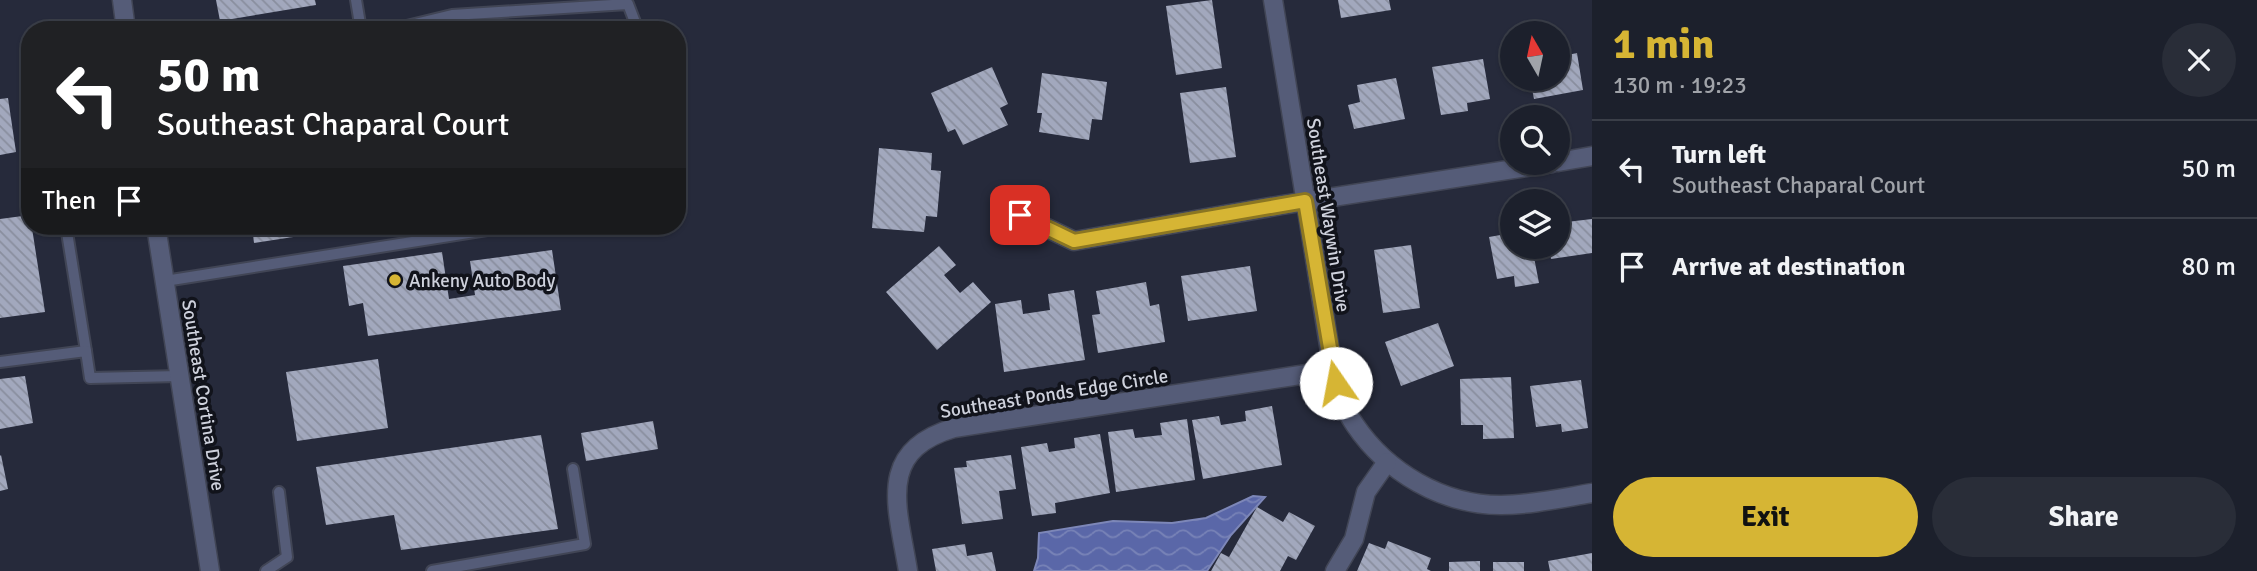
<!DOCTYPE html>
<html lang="en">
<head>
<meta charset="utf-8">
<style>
	:root { --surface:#1c202c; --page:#292d38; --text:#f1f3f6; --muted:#a0a3a9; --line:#3a3e48; --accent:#d6b534 }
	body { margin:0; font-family:Signika,sans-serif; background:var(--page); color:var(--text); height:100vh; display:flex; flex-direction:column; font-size:26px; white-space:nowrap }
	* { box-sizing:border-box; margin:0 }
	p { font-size:23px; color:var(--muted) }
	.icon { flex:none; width:38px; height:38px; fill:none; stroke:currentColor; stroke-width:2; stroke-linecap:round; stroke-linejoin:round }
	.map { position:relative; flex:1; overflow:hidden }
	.panel { display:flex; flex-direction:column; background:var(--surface); width:665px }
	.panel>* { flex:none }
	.top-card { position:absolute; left:21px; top:21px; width:665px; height:214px; border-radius:28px; box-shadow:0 2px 5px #0004,0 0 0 2px var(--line); background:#202124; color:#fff; overflow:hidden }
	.needle { width:46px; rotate:351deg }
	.tools { position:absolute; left:1500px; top:21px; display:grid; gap:14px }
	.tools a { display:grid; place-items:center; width:70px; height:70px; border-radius:50%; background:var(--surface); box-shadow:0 2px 5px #0004,0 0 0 2px var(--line); font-size:35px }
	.pin { position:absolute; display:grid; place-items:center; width:60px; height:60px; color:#fff; margin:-30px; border-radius:14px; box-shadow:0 4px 10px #0006 }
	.me { position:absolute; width:77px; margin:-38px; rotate:348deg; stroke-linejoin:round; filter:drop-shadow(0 0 5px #0008) }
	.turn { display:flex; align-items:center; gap:24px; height:147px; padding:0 21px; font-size:32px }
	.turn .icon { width:91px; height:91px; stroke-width:2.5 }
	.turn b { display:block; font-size:49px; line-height:60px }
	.then { display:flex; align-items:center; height:66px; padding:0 21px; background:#0003; gap:14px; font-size:26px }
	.round { display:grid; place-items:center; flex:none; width:74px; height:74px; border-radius:37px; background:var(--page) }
	.overview { display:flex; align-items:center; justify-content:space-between; height:119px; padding:0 21px }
	h1 { font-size:42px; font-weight:700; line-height:52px; color:var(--accent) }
	.button { display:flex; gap:14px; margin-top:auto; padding:14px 21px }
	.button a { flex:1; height:80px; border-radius:42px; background:var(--accent); color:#111; font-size:28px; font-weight:700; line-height:80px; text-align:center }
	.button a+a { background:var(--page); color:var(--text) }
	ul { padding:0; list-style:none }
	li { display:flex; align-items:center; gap:21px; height:98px; padding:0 21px; border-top:2px solid var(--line) }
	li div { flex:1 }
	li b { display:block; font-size:26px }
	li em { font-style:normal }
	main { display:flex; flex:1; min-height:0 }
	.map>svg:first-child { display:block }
</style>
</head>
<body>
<main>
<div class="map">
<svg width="1592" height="571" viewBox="0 0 1592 571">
	<defs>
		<pattern id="water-waves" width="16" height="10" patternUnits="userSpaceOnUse" patternTransform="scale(1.75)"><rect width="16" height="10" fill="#5a67a8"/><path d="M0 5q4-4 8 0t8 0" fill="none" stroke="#7883b7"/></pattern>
		<pattern id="building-back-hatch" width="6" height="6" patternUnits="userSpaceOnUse" patternTransform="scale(1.75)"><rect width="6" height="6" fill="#a2a8bd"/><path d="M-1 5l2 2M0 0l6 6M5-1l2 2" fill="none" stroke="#898e9e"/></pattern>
	</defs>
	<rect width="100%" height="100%" fill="#262a3b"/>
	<!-- water -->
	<path fill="url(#water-waves)" stroke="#7d87b8" stroke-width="2" d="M 1253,496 L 1265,497 L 1231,535 L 1207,571 L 1034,571 L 1038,558 L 1039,533 L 1113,521 L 1172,523 L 1206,518 Z"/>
	<!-- building -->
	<g fill="url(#building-back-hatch)">
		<path d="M 216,0 L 315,0 L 316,5 L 220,21 Z"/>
		<path d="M 1212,0 L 1222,68 L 1176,75 L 1166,6 Z"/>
		<path d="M 1338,0 L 1389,0 L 1391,10 L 1341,18 Z"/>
		<path d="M 1577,53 L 1583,90 L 1534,99 L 1530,79 L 1558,79 L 1558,57 Z"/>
		<path d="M 1483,59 L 1490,99 L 1467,103 L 1468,111 L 1441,115 L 1432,67 Z"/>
		<path d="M 992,67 L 1008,104 L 1000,108 L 1008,125 L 963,145 L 955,129 L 948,132 L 931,93 Z"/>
		<path d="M 1042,73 L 1107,82 L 1102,120 L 1092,119 L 1089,140 L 1039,132 L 1042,113 L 1037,113 Z"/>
		<path d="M 1396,78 L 1405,119 L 1354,129 L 1348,105 L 1360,102 L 1357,85 Z"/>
		<path d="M 1226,87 L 1236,157 L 1190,163 L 1180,93 Z"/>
		<path d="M 8,98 L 16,152 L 0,155 L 0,99 Z"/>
		<path d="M 677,119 L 688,172 L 677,174 Z"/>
		<path d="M 879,148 L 932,153 L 931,170 L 941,171 L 937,217 L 926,216 L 924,232 L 872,228 Z"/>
		<path d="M 30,215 L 45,312 L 0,318 L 0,219 Z"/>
		<path d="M 1592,219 L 1592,253 L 1551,259 L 1549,247 L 1558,247 L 1558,223 Z"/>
		<path d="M 252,226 L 339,226 L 339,230 L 254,243 Z"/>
		<path d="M 1512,233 L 1512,247 L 1532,247 L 1539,283 L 1515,287 L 1514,276 L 1497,279 L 1489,237 Z"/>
		<path d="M 1411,245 L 1420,308 L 1383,313 L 1374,250 Z"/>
		<path d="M 939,246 L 956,265 L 944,275 L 960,293 L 973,282 L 991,302 L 937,350 L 886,292 Z"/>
		<path d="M 552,250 L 561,310 L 368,336 L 363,303 L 349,306 L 343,266 L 442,252 L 449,299 L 475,295 L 470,261 Z"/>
		<path d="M 1250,266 L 1257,311 L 1188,321 L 1181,276 Z"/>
		<path d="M 1146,282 L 1150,306 L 1159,304 L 1165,342 L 1098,353 L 1092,315 L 1100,314 L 1096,291 Z"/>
		<path d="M 1074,290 L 1085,360 L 1004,372 L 995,304 L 1021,300 L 1023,314 L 1050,310 L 1048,294 Z"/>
		<path d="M 1438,323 L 1454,366 L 1401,386 L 1385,342 Z"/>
		<path d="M 378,359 L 388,428 L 297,441 L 286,372 Z"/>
		<path d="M 25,376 L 33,423 L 0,429 L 0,379 Z"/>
		<path d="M 1511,377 L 1514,438 L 1483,439 L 1483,425 L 1461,425 L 1460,379 Z"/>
		<path d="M 1581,380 L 1588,428 L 1562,432 L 1561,424 L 1536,427 L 1530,386 Z"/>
		<path d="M 1272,406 L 1282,465 L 1203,479 L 1192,420 L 1219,416 L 1221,425 L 1246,421 L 1245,411 Z"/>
		<path d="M 1187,419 L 1195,480 L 1116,492 L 1108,432 L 1133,429 L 1135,438 L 1162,435 L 1160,423 Z"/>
		<path d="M 653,421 L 658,449 L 586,461 L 581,433 Z"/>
		<path d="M 1100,434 L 1110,493 L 1055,503 L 1056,513 L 1032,516 L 1021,447 L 1047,443 L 1049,452 L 1075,448 L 1074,438 Z"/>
		<path d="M 541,435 L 558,529 L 401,550 L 394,515 L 326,525 L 316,467 Z"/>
		<path d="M 1,455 L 8,489 L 0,491 L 0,456 Z"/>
		<path d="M 1011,455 L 1016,489 L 999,491 L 1003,519 L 962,524 L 954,468 L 967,467 L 966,461 Z"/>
		<path d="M 1257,507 L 1283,522 L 1289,512 L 1315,526 L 1296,560 L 1288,556 L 1280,571 L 1211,571 L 1221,553 L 1229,557 Z"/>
		<path d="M 1388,541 L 1431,558 L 1427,569 L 1431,571 L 1357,571 L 1369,543 L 1385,549 Z"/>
		<path d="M 965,544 L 967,556 L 992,552 L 996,571 L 936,571 L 932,549 Z"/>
		<path d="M 1592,553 L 1592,571 L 1550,571 L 1548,561 Z"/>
		<path d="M 1480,561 L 1480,571 L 1449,571 L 1449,562 Z"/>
		<rect x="1493" y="562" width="31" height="9"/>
	</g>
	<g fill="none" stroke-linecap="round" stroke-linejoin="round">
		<!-- service casing -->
		<g stroke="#414555" stroke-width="14">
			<g id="service">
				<path d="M 356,0 L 361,30"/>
				<path d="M 390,30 L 452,15 L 628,4 L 638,30"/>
				<path d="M 66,226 L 86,351"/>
				<path d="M 165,281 L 513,226"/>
				<path d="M 0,362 L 86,351 L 90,378 L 180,376"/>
				<path d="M 266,571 L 287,557 L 279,492"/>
				<path d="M 432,571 L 585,544 L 573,469"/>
			</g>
		</g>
		<!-- minor casing -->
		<g stroke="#414555" stroke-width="21">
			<g id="minor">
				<path d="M 122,0 L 126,30"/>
				<path d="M 1273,0 L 1333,370 C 1338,389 1343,408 1355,425 C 1387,472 1442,505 1501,505 C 1531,505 1562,498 1592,493"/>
				<path d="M 1558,162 L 1592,156"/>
				<path d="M 1020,215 L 1074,241 L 1282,205 L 1552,163"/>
				<path d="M 156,226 L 210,571"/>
				<path d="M 908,571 C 898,508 875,451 954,428 L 1333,370"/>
				<path d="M 1335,571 L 1354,539 L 1366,492 L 1387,462"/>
			</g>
		</g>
		<!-- service -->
		<use href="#service" stroke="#555c78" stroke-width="10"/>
		<!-- minor -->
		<use href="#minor" stroke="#555c78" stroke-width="18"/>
	</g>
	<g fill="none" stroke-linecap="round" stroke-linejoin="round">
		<!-- route casing -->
		<g stroke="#8b7622" stroke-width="18">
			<path id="route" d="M 1020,215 L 1074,241 L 1305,201 L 1336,383"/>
		</g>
		<!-- route -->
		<use href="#route" stroke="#d6b534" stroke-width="12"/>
	</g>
	<!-- markers -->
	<circle fill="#d6b534" stroke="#11131b" stroke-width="2.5" cx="395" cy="280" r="7"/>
	<g text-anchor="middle" stroke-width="7" stroke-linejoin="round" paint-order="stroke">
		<!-- street labels -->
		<g font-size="19" fill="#ced1dc" stroke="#11131b">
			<text transform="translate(1329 215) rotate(81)" y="7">Southeast Waywin Drive</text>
			<text transform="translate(1054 393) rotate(-9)" y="7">Southeast Ponds Edge Circle</text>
			<text transform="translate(204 395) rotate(81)" y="7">Southeast Cortina Drive</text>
		</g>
		<!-- poi labels -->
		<g font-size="19" fill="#ced1dc" stroke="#11131b" text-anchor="start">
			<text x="409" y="287">Ankeny Auto Body</text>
		</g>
	</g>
</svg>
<div class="tools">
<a><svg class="needle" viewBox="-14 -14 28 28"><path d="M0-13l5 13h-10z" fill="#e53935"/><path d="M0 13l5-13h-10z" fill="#a0a3a9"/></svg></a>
<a><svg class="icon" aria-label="search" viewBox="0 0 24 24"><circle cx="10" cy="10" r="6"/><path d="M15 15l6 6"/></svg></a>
<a><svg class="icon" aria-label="layers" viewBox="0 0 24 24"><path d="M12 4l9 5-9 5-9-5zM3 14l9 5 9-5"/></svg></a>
</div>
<div class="pin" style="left:1020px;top:215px;background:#d93025"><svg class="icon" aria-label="arrive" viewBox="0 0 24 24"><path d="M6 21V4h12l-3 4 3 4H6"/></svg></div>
<svg class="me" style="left:1336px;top:383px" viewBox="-20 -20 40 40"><circle r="19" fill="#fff"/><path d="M0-13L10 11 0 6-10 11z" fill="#d6b534"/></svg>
<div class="top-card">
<div class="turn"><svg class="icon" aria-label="left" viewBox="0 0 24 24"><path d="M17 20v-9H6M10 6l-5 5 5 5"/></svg><div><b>50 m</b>Southeast Chaparal Court</div></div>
<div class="then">Then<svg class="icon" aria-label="arrive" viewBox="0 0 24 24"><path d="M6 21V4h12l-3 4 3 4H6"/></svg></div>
</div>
</div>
<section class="panel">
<div class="overview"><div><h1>1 min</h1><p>130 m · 19:23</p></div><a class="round"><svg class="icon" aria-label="close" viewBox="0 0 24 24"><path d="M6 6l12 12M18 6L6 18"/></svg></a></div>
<ul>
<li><svg class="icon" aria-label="left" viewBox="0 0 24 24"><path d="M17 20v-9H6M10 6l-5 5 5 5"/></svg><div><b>Turn left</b><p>Southeast Chaparal Court</p></div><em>50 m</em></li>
<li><svg class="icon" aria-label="arrive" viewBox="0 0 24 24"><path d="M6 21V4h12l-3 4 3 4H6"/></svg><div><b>Arrive at destination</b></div><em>80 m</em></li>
</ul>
<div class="button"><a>Exit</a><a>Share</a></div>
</section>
</main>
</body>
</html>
